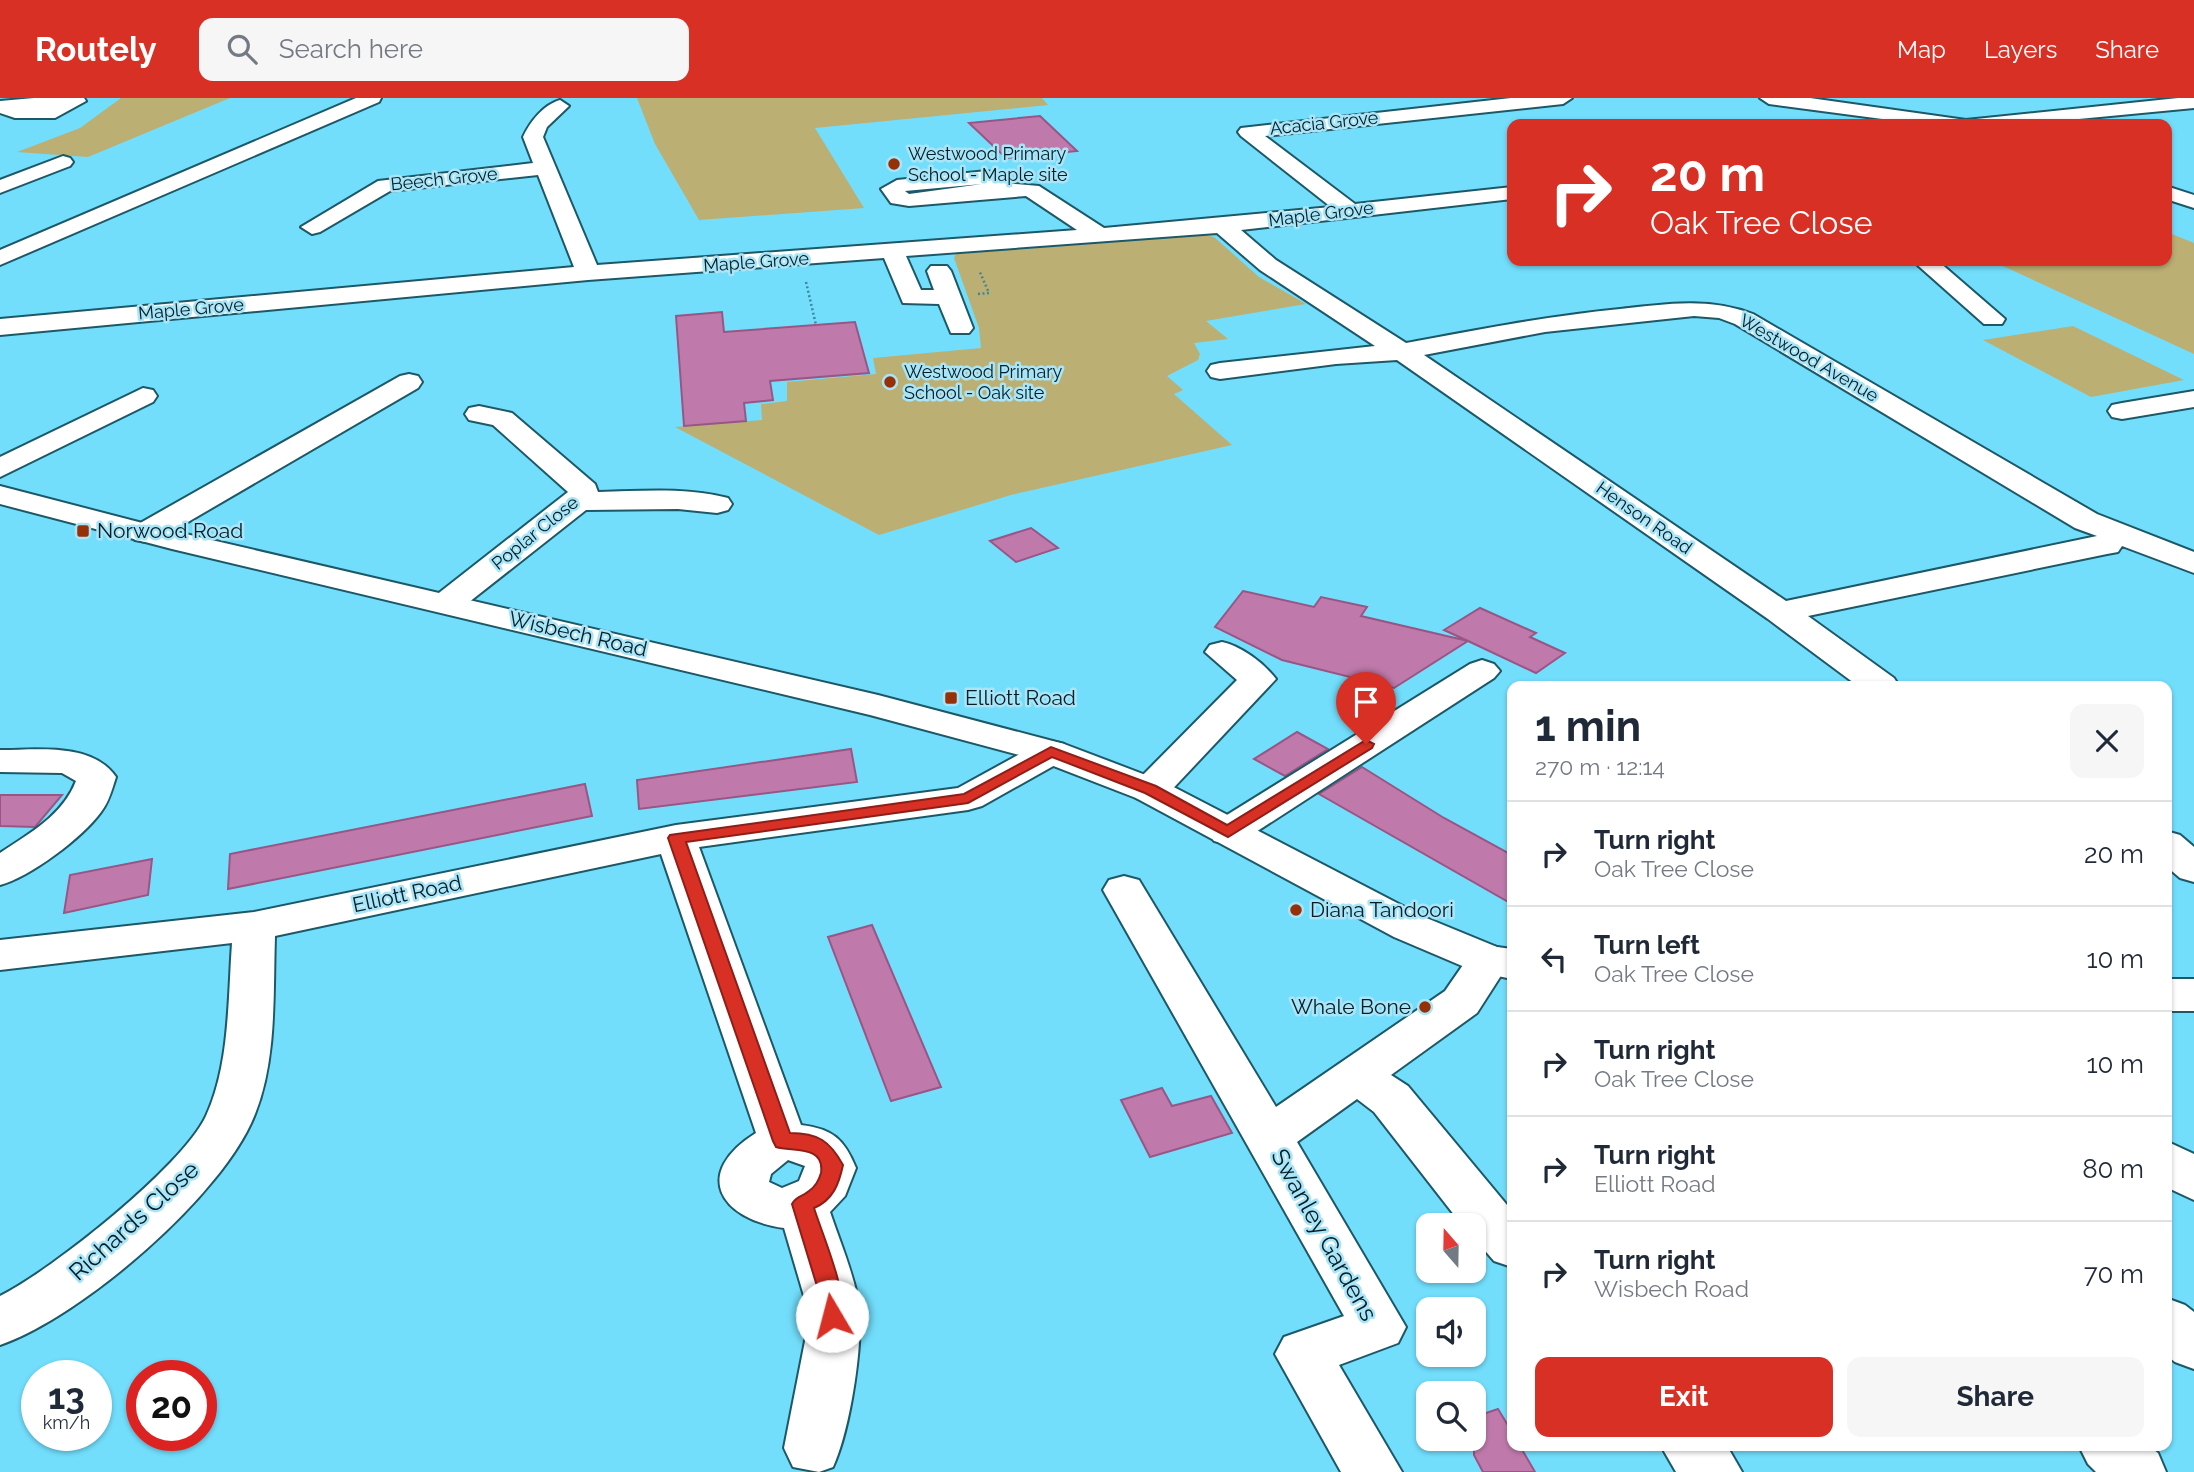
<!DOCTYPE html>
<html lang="en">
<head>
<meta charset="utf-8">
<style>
	:root { --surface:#fff; --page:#f6f6f7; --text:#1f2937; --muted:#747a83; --line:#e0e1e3; --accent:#d93025 }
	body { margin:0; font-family:Raleway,sans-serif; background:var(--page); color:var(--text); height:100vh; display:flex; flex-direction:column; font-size:26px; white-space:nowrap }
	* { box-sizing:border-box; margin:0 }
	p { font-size:23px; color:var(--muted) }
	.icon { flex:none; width:38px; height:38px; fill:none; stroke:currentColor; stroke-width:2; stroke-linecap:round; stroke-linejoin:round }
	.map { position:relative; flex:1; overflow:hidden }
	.panel { position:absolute; left:1507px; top:583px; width:665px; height:770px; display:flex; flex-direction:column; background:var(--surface); border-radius:14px; box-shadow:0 2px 5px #0004 }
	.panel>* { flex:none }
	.banner { position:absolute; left:1507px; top:21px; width:665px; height:147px; border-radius:14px; box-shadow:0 2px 5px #0004; background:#d93025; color:#fff; overflow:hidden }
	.needle { width:46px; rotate:340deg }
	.buttons { position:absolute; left:1416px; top:1115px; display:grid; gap:14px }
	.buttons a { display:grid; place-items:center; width:70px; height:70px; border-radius:14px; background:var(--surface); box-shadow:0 2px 5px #0004; font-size:35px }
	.speed { position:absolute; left:21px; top:1262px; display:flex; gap:14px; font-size:35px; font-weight:700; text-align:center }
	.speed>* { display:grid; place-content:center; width:91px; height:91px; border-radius:50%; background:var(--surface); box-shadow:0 2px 5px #0004; line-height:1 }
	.speed small { font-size:18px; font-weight:400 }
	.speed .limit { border:10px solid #d22; background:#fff; color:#111 }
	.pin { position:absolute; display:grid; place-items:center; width:60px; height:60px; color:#fff; margin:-72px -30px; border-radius:50% 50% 50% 0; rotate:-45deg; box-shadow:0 0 7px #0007 }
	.pin .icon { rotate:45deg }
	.me { position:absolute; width:77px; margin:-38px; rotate:352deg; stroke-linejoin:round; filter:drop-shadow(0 0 5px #0008) }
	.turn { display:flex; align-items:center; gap:24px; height:147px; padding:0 28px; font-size:32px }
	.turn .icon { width:91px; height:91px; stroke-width:2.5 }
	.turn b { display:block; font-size:49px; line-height:60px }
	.round { display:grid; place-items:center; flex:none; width:74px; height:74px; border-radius:14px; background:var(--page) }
	.overview { display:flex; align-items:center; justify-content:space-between; height:119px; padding:0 28px }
	h1 { font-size:42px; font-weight:700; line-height:52px }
	.primary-button { display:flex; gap:14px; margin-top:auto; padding:14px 28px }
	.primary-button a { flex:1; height:80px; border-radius:14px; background:var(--accent); color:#fff; font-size:28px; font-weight:700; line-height:80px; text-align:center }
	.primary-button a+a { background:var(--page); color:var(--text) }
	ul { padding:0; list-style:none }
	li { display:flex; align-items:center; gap:21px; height:105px; padding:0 28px; border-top:2px solid var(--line) }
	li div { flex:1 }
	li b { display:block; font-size:26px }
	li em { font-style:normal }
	header { display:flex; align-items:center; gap:42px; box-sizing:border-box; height:98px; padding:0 35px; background:var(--accent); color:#fff }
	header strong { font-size:33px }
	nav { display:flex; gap:38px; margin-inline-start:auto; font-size:24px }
	.search { width:490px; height:63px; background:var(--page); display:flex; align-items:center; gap:18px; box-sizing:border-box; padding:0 24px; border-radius:14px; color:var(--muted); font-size:26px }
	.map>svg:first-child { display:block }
</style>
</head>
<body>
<header>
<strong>Routely</strong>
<div class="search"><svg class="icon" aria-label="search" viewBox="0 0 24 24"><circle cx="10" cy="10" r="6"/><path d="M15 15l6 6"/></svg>Search here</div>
<nav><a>Map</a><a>Layers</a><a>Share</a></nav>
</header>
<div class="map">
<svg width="2194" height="1374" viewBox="0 0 2194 1374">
	<rect width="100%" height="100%" fill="#72defc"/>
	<!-- green -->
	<g fill="#bbaf74">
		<path d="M 121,0 L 230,0 L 88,59 L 17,54 L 80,30 Z"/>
		<path d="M 637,0 L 1042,0 L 1048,7 L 815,30 L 864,110 L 699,122 L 655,46 Z"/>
		<path d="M 2167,134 L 2194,145 L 2194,256 L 1992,163 L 2166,163 Z"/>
		<path d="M 1206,137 L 1214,139 L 1259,179 L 1306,206 L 1206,223 L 1228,241 L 1194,245 L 1200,256 L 1198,262 L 1167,278 L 1183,292 L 1174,296 L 1232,347 L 1011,397 L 879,437 L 675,329 L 762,322 L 761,306 L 787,303 L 787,284 L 876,276 L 873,260 L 981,250 L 979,230 L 954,160 L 956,156 Z"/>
		<path d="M 2073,228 L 2184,282 L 2091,299 L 1983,242 Z"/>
	</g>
	<!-- building -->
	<g fill="#bf7aab" stroke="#985685" stroke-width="2">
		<path d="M 1040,18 L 1077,53 L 1006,60 L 969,25 Z"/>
		<path d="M 722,214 L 724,234 L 855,224 L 869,275 L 770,283 L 773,302 L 744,305 L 746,323 L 684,328 L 676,218 Z"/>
		<path d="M 1031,430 L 1058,450 L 1016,464 L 990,443 Z"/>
		<path d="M 1243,493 L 1314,509 L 1321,499 L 1367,509 L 1361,518 L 1468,543 L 1444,532 L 1480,510 L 1536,535 L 1530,539 L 1565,555 L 1536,575 L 1468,543 L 1394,590 L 1282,562 L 1215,529 Z"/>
		<path d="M 1297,634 L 1328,651 L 1285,678 L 1254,661 Z"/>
		<path d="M 851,651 L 857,684 L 639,711 L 637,682 Z"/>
		<path d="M 1362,669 L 1444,720 L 1512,757 L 1512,806 L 1319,696 Z"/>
		<path d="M 585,686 L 592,718 L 228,791 L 230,756 Z"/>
		<path d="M 0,697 L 62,697 L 35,729 L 0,728 Z"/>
		<path d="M 152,761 L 148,797 L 64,815 L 70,777 Z"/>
		<path d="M 872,827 L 941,989 L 891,1003 L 828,839 Z"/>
		<path d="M 1162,990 L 1172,1008 L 1211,998 L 1232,1035 L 1150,1059 L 1121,1002 Z"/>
		<path d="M 1498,1311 L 1512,1334 L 1512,1348 L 1520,1348 L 1535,1374 L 1483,1374 L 1474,1357 L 1474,1319 Z"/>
	</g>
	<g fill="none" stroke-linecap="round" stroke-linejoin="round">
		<!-- minor casing -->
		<g stroke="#1d5867" stroke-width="4">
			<g id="minor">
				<path d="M 34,0 L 84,0 L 86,3 L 55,20 L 15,20 L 0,15 L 0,3 Z"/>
				<path d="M 356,0 L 381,0 L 379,4 L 0,167 L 0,152 Z"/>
				<path d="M 1511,0 L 1572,0 L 1563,6 L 1265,38 L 1355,106 L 1512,89 L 1512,101 L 1241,132 L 1276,162 L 1406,245 C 1477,232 1548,218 1620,211 C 1666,206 1708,199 1753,216 L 2097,416 L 2194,454 L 2194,475 L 2122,448 L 2118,454 L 2107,456 L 1808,518 L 1894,580 L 1899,588 L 1858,588 L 1768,521 L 1397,262 L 1336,266 L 1220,281 L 1211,279 L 1207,273 L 1211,267 L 1220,265 L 1375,248 L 1260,172 L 1217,135 L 906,158 L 921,192 L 934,192 L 927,173 L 931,168 L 947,168 L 951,173 L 973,230 L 969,235 L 951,235 L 939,206 L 903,205 L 884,160 L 588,182 L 0,237 L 0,221 L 574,169 L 538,77 L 390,93 L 320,134 L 312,136 L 301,129 L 378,83 L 533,65 L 523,39 C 530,24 543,7 560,2 L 569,8 L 547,29 L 543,39 L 597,167 L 1077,132 L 1026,98 L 909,108 L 891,105 L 881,91 L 897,82 L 987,73 L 994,75 L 1004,85 L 1039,88 L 1104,130 L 1331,109 L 1241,38 L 1238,34 L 1241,30 ZM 982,86 L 909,96 L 905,93 ZM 1694,218 L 1719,220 L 1735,226 L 2075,430 L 2097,438 L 1786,503 L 1424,257 L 1545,234 Z"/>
				<path d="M 1760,0 L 1810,0 L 1966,22 L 2178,0 L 2194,0 L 2194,10 L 2028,26 L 1920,26 L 1769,6 Z"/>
				<path d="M 63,58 L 70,60 L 73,64 L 70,68 L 0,95 L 0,82 Z"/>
				<path d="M 2166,88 L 2194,97 L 2194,110 L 2166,101 Z"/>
				<path d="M 1913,163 L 1938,163 L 2005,221 L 2002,226 L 1984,226 Z"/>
				<path d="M 409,276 L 418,278 L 422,284 L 418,290 L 157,442 L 146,444 L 135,442 L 130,435 L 135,428 L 400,278 Z"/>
				<path d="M 143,290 L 153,292 L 157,298 L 153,304 L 0,379 L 0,359 Z"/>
				<path d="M 2194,293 L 2194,309 L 2122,321 L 2112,319 L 2108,313 L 2112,307 L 2122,305 Z"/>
				<path d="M 479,308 L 512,315 L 595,386 L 598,394 C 641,393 686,389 728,400 L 732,406 L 728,412 L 717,415 L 678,411 L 586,412 L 459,512 L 447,515 L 435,512 L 430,505 L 435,498 L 568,394 L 493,327 L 469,322 L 465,316 L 469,310 Z"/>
				<path d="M 1222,544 C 1241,548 1264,565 1276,581 L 1164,700 L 1150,704 L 1136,700 L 1131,692 L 1136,684 L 1237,582 L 1205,554 L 1210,547 Z"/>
				<path d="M 1482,562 L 1494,566 L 1500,573 L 1494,580 L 1242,743 L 1228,746 L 1214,743 L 1208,734 L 1214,725 L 1470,566 Z"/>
				<path d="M 1051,643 L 1064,646 L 1070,654 L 1064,662 L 982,708 L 968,712 L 699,749 L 801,1027 C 833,1031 844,1041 856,1070 L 845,1098 L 830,1114 C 839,1141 851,1169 857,1197 C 866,1236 850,1332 833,1369 L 819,1374 L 793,1369 L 784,1350 L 806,1238 L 804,1198 L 784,1130 C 719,1121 692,1075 756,1035 L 661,756 L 275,838 C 273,896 277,961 255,1016 C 224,1097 81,1219 0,1247 L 0,1198 C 52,1172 182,1069 206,1018 C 230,966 228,900 232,845 L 0,872 L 0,842 L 254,814 L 676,727 L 958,690 L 1038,646 ZM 788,1062 L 805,1068 L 799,1083 L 782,1090 L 769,1084 L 771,1076 Z"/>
				<path d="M 0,652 C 37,652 92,644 116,679 C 112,691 109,704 101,714 C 82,740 30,779 0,787 L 0,755 C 30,735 63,717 76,683 L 62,675 L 0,674 Z"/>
				<path d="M 2166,733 L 2180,737 L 2194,749 L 2194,784 L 2180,780 L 2166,768 Z"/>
				<path d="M 1124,778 L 1139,782 L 1276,1009 L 1445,893 L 1474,851 L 1489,847 L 1504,851 L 1511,862 L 1477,915 L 1391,977 L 1408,988 L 1512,1113 L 1512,1169 L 1494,1163 L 1474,1140 L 1474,1127 L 1462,1127 L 1374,1014 L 1357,1001 L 1297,1044 L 1406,1229 L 1398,1245 L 1339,1267 L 1402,1374 L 1341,1374 L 1275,1256 L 1284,1239 L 1344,1218 L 1103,792 L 1109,782 Z"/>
				<path d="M 2166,1043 L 2194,1056 L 2194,1102 L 2166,1089 Z"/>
				<path d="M 2166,1200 L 2185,1207 L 2194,1214 L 2194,1271 L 2175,1264 L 2166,1257 Z"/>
				<path d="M 1661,1348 L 1727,1348 L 1742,1374 L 1676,1374 Z"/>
				<path d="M 2079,1348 L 2149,1348 L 2158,1355 L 2166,1374 L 2096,1374 L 2088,1366 Z"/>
			</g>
		</g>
		<!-- major casing -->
		<g stroke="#1d5867" stroke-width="4">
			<g id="major">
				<path d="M 0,388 L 177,434 L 878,597 L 1064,646 L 1164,684 L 1424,819 L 1497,849 L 1512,851 L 1512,881 L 1474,873 L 1394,839 L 1136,700 L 1038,662 L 870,617 L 172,451 L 0,406 Z"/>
				<rect x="2166" y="881" width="28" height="32"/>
			</g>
		</g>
		<!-- path -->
		<g stroke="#3e879b" stroke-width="2.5" stroke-dasharray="2 2.5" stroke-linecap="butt">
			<path d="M 806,184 L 816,227"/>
			<path d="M 978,196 L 989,195 L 979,172"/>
		</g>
		<!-- minor -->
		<use href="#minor" fill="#fff" fill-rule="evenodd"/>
		<!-- major -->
		<use href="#major" fill="#fff" fill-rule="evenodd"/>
	</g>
	<!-- route -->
	<path fill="#d93025" stroke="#8d1f18" stroke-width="2" d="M 1366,642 L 1374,646 L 1372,650 L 1228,739 L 1145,695 L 1052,659 L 968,705 L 686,744 L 790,1035 C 818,1035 830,1043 843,1067 C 839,1086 833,1102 814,1110 C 822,1136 851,1201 840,1225 L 832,1228 L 824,1225 L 820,1198 L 792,1106 C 796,1098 802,1099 809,1093 C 815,1089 819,1082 821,1075 C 825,1047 793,1054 776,1049 L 773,1043 L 668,740 L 670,737 L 964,696 L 1051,649 L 1156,688 L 1227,727 Z"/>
	<!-- markers -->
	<g fill="#963007" stroke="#aae5f7" stroke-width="2.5">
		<circle cx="894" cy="66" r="7"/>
		<circle cx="890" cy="284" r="7"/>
		<rect x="76" y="426" width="14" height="14" rx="3.5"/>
		<rect x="944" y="593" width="14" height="14" rx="3.5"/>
		<circle cx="1296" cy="812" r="7"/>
		<circle cx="1425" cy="909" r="7"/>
	</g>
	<g text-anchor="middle" stroke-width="5" stroke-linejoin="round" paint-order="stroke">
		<!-- far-street labels -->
		<g font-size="18" fill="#001e27" stroke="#aae5f7">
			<text transform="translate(1324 25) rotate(-6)" y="6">Acacia Grove</text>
			<text transform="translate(444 81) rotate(-6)" y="6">Beech Grove</text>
			<text transform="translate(1321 116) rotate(-7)" y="6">Maple Grove</text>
			<text transform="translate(756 164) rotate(-4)" y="6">Maple Grove</text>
			<text transform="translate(191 211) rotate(-5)" y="6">Maple Grove</text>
			<text transform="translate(1809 260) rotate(30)" y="6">Westwood Avenue</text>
			<text transform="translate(1644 420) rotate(35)" y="6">Henson Road</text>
			<text transform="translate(535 435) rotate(-39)" y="6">Poplar Close</text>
		</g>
		<!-- far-poi labels -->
		<g font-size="18" fill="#001e27" stroke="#aae5f7" text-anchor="start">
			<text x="908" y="62">Westwood Primary<tspan x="908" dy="21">School - Maple site</tspan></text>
			<text x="904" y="280">Westwood Primary<tspan x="904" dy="21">School - Oak site</tspan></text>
		</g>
		<!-- poi labels -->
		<g font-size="21" fill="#001e27" stroke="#aae5f7" text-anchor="start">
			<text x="97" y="440">Norwood Road</text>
			<text x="965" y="607">Elliott Road</text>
			<text x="1310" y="819">Diana Tandoori</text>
			<text x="1411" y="916" text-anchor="end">Whale Bone</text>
		</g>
		<!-- street labels -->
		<g font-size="21" fill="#001e27" stroke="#aae5f7">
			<text transform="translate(578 536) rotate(13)" y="7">Wisbech Road</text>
			<text transform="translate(407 796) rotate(-12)" y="7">Elliott Road</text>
		</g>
		<!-- near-street labels -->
		<g font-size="24" fill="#001e27" stroke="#aae5f7">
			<text transform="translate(134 1123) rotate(-42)" y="8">Richards Close</text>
			<text transform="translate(1324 1137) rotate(61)" y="8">Swanley Gardens</text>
		</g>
	</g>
</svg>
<div class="buttons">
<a><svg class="needle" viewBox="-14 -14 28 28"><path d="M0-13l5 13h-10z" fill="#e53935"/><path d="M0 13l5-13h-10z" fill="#747a83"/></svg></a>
<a><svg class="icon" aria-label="sound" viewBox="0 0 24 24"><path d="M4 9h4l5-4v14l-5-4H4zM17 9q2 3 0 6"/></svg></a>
<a><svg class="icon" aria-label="search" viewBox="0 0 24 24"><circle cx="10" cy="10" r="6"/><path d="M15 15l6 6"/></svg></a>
</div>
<div class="speed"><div>13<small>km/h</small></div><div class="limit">20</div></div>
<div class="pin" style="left:1366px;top:646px;background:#d93025"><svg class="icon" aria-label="arrive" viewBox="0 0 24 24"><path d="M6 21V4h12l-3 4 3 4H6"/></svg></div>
<svg class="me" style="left:832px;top:1218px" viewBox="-20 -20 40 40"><circle r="19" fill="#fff"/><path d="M0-13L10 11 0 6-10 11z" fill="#d93025"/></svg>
<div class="banner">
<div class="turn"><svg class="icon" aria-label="right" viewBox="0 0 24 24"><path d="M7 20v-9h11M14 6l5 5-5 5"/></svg><div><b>20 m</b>Oak Tree Close</div></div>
</div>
<section class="panel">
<div class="overview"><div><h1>1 min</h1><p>270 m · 12:14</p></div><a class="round"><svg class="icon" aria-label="close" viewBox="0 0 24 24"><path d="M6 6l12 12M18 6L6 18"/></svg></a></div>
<ul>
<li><svg class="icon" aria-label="right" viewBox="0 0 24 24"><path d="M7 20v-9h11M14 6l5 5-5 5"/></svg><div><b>Turn right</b><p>Oak Tree Close</p></div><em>20 m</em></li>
<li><svg class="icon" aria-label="left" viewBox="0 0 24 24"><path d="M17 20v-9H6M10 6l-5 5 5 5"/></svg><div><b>Turn left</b><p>Oak Tree Close</p></div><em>10 m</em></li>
<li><svg class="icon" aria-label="right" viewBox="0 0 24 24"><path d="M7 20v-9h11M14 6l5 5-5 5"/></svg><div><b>Turn right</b><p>Oak Tree Close</p></div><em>10 m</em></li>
<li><svg class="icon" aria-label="right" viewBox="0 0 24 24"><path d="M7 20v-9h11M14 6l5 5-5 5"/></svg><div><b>Turn right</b><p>Elliott Road</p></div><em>80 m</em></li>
<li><svg class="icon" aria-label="right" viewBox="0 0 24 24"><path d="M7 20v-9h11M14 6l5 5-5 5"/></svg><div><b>Turn right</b><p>Wisbech Road</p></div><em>70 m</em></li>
</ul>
<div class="primary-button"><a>Exit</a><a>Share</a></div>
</section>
</div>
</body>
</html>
